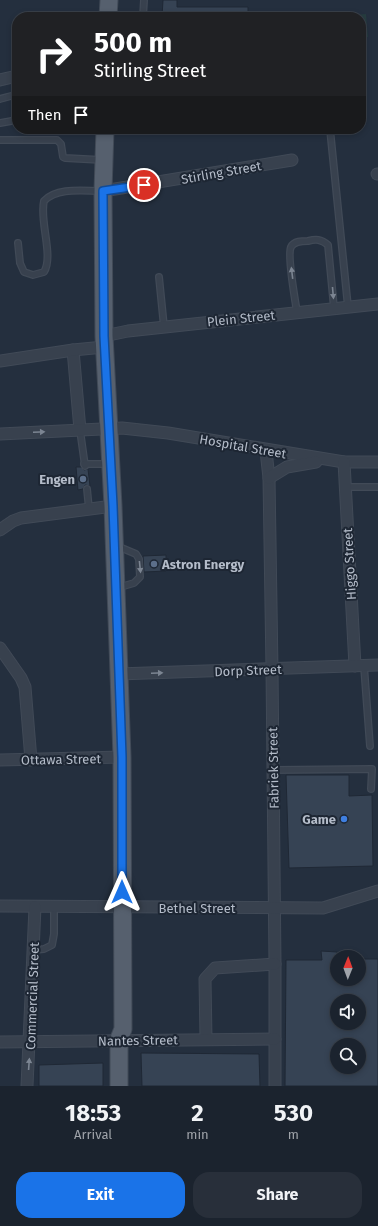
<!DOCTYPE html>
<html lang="en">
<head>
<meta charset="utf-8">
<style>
	:root { --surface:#1b232e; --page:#282f3a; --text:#f1f3f6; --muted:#a0a4aa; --line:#39404a; --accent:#1a73e8 }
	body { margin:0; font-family:"Fira Sans",sans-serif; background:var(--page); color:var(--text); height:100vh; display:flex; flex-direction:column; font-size:15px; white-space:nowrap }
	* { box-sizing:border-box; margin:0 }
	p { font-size:13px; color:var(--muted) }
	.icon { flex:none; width:22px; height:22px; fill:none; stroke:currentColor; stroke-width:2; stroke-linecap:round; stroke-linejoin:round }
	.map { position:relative; height:1086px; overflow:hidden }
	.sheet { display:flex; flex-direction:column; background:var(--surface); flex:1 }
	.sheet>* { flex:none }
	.guide { position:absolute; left:12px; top:12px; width:354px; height:122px; border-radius:16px; box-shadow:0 2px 6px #0003,0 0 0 1px var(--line); background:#202124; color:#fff; overflow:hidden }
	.needle { width:26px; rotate:1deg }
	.controls { position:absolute; left:330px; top:950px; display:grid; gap:8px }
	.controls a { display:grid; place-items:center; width:36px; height:36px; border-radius:50%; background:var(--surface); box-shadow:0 2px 6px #0003,0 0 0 1px var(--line); font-size:20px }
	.pin { position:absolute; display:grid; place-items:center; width:34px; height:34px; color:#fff; margin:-17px; border:2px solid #fff; border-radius:50%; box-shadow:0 1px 4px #0007 }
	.me { position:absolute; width:44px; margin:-22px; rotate:0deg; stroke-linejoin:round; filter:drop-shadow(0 0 3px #0008) }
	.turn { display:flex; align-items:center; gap:14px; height:84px; padding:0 16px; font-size:18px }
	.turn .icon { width:52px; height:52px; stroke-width:2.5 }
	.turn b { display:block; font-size:28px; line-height:34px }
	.then { display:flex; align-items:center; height:38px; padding:0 16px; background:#0003; gap:8px; font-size:15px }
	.eta { display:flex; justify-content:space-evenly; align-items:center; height:68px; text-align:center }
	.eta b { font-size:24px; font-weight:700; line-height:28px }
	.cta { display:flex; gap:8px; margin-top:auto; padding:8px 16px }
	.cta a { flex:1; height:46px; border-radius:16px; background:var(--accent); color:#fff; font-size:16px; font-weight:700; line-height:46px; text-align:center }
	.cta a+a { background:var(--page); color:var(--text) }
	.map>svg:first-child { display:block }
</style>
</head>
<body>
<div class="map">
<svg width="378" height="1086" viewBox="0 0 378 1086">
	<rect width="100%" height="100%" fill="#242f3e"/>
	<!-- green -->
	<path fill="#263c3f" d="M 366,14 L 368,37 L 361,38 L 361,17 L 322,17 Z"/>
	<!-- building -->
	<g fill="#364354" stroke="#1f2835" fill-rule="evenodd">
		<path d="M 163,0 L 177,0 L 177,7 L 248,7 L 248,17 L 162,17 Z"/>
		<path d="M 76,467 L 81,467 L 84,470 L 88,469 L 90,486 L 85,485 L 83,489 L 78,490 Z"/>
		<path d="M 166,555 L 166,571 L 144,572 L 143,556 Z"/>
		<path d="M 286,775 L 349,775 L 349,796 L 372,795 L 373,866 L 289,868 Z"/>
		<path d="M 321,951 L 337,952 L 337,979 L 359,979 L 359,959 L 378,959 L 378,1086 L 285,1086 L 286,960 L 322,960 ZM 337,1001 L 359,1001 L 359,1023 L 337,1023 ZM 337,1045 L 359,1045 L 359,1067 L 337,1067 Z"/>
		<path d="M 141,1053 L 259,1054 L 260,1086 L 142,1086 Z"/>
		<path d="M 103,1063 L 103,1086 L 39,1086 L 39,1065 Z"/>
	</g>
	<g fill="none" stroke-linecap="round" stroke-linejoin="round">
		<!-- service casing -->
		<g stroke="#414a57" stroke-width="8">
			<g id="service">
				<path d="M 143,17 L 144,0"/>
				<path d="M 0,99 L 11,96"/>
				<path d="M 0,123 L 17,120"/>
				<path d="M 330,129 L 348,307"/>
				<path d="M 0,140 L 57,140 L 61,144 L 63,157 L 65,158 L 102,160"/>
				<path d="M 18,243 L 20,263 L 24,272 L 33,275 L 44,272 C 54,256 39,220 44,201 C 57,187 84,191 100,191"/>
				<path d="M 159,277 L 164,327"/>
				<path d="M 297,312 C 295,300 287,254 291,247 C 294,241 302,241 308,241 C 316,239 321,239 328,245 L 334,308"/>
				<path d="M 80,430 L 85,466"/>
				<path d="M 84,464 L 110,464"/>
				<path d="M 345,487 L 378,487"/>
				<path d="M 87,489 L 89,509"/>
				<path d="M 117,546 L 136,554 L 139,559 L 140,577 L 134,583 L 117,588"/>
				<path d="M 364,666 L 370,746"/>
				<path d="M 273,770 L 372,769 L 371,789"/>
				<path d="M 34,950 L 44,949 L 52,945 L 54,934 L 54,907"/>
			</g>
		</g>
		<!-- minor casing -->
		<g stroke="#414a57" stroke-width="13">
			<g id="minor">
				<path d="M 0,80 L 17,76"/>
				<path d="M 377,174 L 378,174"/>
				<path d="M 103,191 L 292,160"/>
				<path d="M 104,336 L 128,331 L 378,304"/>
				<path d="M 73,350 L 80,430"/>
				<path d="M 0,361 L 73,350 L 104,347"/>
				<path d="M 0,434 L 122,428 L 168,433 L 344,462 L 378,462"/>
				<path d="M 266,451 L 269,478 L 272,669 L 275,964 L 275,1086"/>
				<path d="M 344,462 L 355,666"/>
				<path d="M 269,478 L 287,467 L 316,462"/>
				<path d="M 0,530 L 13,521 L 21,518 L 113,506"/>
				<path d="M 0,648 L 21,678 L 25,687 L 31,760"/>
				<path d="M 118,674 L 378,665"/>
				<path d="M 0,760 L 122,757"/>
				<path d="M 0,906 L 323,908 L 378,891"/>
				<path d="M 206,1039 L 205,979 L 215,968 L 275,964"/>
				<path d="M 0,1042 L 275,1039"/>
				<path d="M 27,1086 L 35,907"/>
			</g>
		</g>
		<!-- primary casing -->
		<g stroke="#414a57" stroke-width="19">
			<g id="primary">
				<path d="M 108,17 L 109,0"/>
				<path d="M 105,129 L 103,191 L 104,336 L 113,506 L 122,757 L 123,1029 L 119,1039 L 119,1086"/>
			</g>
		</g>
		<!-- service -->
		<use href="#service" stroke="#38414e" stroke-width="5.5"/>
		<!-- minor -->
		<use href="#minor" stroke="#38414e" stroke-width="11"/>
		<!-- primary -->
		<use href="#primary" stroke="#56606e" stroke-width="17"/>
	</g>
	<!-- one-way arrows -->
	<defs><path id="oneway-solid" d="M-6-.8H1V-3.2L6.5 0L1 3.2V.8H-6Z"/></defs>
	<g fill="#7c8592">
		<use href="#oneway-solid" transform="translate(292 273) rotate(-97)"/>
		<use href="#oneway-solid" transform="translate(333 293) rotate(85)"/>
		<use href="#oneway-solid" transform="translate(39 432) rotate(-2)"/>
		<use href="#oneway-solid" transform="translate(140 567) rotate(84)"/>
		<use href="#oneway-solid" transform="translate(157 673) rotate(-2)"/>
		<use href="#oneway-solid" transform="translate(29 1064) rotate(-86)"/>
	</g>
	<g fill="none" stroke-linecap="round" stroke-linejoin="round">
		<!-- route casing -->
		<g stroke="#114b97" stroke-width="10">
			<path id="route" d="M 122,892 L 122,757 L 113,506 L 104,336 L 103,191 L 144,185"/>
		</g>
		<!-- route -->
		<use href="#route" stroke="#1a73e8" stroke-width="7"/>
	</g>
	<!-- markers -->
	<g fill="#5c6f8a" stroke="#1d2633" stroke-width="1.5">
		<circle cx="83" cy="479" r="4"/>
		<circle cx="154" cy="564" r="4"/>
	</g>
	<circle fill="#3f7fe0" stroke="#1d2633" stroke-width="1.5" cx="344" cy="819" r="4"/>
	<g text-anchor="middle" stroke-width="4" stroke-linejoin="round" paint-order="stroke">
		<!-- street labels -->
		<g font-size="13" fill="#b4bcc9" stroke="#1d2633">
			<text transform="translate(221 172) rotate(-10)" y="5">Stirling Street</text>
			<text transform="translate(241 318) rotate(-6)" y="5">Plein Street</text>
			<text transform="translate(243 446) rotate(10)" y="5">Hospital Street</text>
			<text transform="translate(349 564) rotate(-93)" y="5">Higgo Street</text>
			<text transform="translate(248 670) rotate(-2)" y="5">Dorp Street</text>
			<text transform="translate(61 759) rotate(-1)" y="5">Ottawa Street</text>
			<text transform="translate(273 768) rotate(-91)" y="5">Fabriek Street</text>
			<text x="197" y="913">Bethel Street</text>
			<text transform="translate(32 996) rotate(-88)" y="5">Commercial Street</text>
			<text transform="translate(138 1040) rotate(-1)" y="5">Nantes Street</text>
		</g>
		<!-- poi labels -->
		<g font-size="13" font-weight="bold" fill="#b4bcc9" stroke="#1d2633" text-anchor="end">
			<text x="75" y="484">Engen</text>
			<text x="162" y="569" text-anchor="start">Astron Energy</text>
			<text x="336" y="824">Game</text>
		</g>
	</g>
</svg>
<div class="controls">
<a><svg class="needle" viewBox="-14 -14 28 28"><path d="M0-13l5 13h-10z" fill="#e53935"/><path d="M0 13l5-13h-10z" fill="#a0a4aa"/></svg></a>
<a><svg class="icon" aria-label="sound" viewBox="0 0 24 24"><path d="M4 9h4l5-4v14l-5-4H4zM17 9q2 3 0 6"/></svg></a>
<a><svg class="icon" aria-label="search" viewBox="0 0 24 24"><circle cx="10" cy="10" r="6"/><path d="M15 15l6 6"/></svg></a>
</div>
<div class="pin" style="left:144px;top:185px;background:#d93025"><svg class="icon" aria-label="arrive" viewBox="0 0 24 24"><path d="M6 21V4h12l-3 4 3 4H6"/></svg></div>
<svg class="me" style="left:122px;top:892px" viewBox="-20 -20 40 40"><path d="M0-17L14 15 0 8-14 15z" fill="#1a73e8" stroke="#fff" stroke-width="4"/></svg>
<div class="guide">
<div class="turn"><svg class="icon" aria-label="right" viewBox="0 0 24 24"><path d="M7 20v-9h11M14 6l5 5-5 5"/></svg><div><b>500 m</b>Stirling Street</div></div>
<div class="then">Then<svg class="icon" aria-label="arrive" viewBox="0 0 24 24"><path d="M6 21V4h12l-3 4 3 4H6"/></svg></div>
</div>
</div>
<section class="sheet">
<div class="eta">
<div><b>18:53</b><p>Arrival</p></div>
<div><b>2</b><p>min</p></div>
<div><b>530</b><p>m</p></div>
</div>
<div class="cta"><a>Exit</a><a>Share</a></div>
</section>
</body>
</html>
